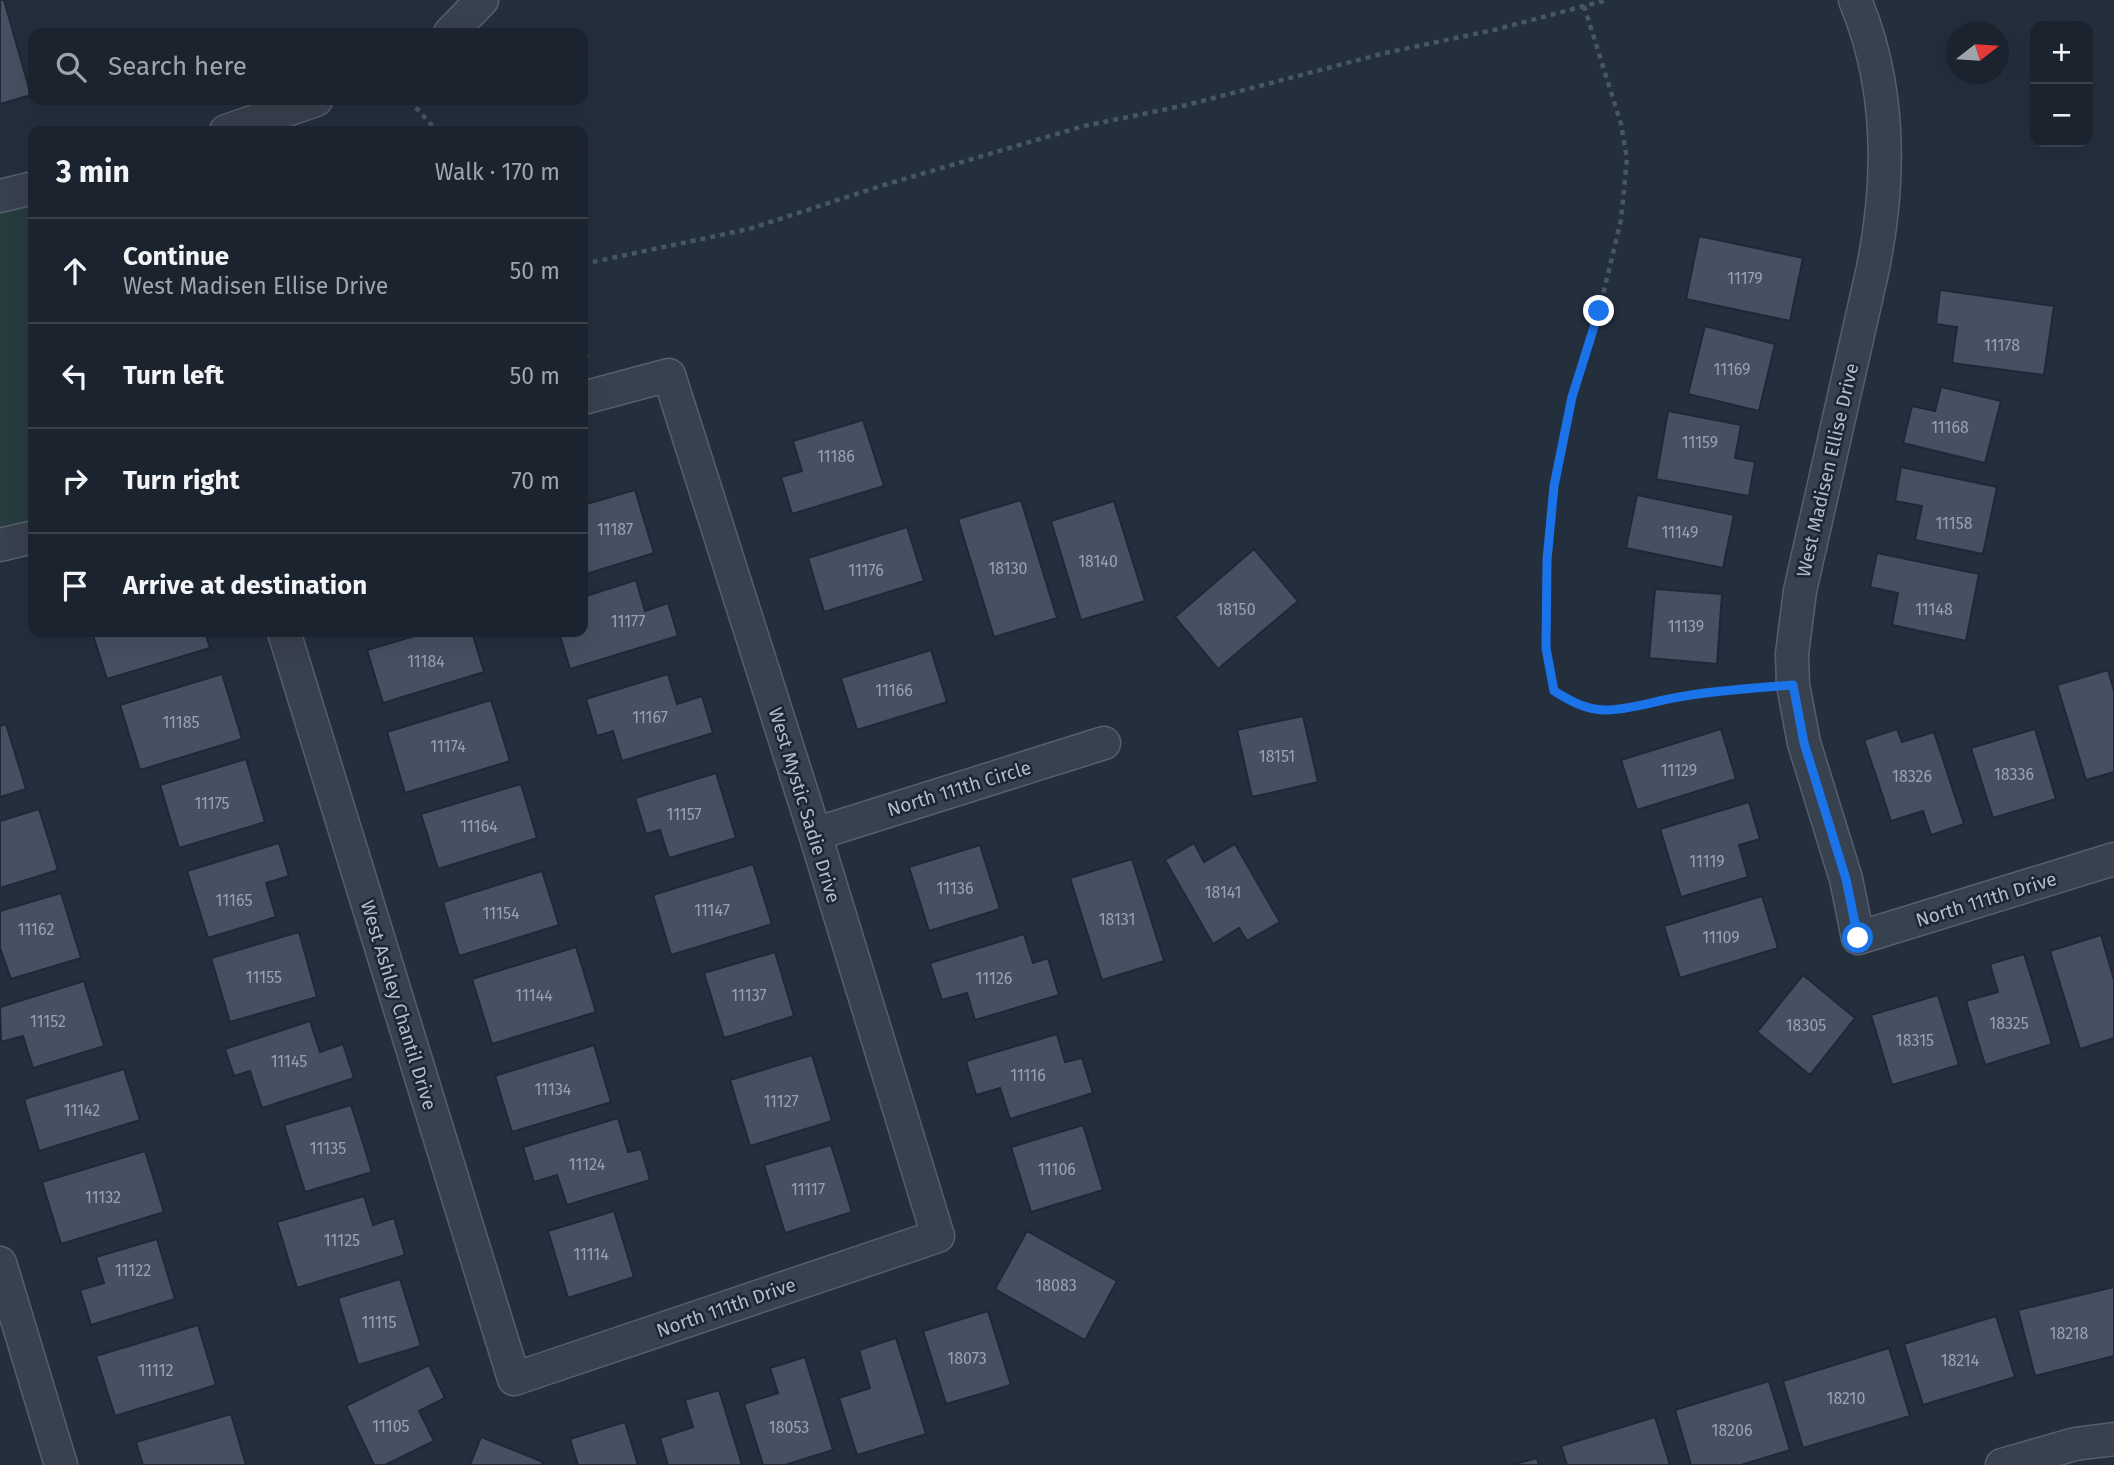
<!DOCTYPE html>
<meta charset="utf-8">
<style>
:root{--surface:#1b232e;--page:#282f3a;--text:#f1f3f6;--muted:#a0a4aa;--line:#39404a}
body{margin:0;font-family:"Fira Sans",sans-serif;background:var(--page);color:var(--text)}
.controls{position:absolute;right:21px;top:21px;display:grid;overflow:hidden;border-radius:14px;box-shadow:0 7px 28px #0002}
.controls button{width:63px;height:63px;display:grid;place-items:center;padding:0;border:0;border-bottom:2px solid var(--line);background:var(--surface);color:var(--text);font:35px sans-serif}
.compass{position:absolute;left:1946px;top:21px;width:63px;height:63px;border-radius:50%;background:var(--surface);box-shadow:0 7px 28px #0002;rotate:73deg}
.stop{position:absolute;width:21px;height:21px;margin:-16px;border:5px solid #1a73e8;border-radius:50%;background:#fff}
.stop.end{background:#1a73e8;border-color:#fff;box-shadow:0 2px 7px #0008}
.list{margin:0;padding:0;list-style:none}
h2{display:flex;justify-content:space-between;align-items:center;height:91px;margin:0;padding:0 28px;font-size:30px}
h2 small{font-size:23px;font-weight:400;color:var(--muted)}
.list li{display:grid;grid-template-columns:46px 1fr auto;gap:21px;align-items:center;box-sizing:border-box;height:105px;padding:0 28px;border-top:2px solid var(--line)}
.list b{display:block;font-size:26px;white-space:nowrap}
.list p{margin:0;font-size:23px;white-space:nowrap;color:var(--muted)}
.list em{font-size:23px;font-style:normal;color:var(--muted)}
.icon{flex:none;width:38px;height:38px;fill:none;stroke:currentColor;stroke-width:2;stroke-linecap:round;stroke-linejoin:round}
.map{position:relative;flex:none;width:2114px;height:1465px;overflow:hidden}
.search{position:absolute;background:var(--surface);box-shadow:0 7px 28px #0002;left:28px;top:28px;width:560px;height:77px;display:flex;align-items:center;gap:18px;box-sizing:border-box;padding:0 24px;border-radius:14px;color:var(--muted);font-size:26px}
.panel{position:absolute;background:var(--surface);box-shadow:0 7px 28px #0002;left:28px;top:126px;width:560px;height:511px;border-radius:14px}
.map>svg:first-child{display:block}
</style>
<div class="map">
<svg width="2114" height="1465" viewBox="0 0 2114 1465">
<rect width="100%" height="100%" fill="#242f3e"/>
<!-- green -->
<path fill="#263c3f" d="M33,188V537L0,545V196Z"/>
<!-- building -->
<path fill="#455162" stroke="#1f2835" stroke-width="2" d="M0,0H4L31,95L0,104Z
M1699,236L1803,258L1790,321L1686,299Z
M1940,290L2054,306L2044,375L1952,363L1957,327L1936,324Z
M1705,326L1775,344L1759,411L1688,394Z
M1941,387L2001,401L1985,463L1903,443L1912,406L1935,411Z
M1668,411L1741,425L1735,458L1755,462L1749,496L1656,479Z
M863,420L884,486L792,514L781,477L802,471L793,441Z
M1901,467L1997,487L1983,554L1915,540L1922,506L1895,501Z
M635,490L654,553L583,575V505Z
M1637,495L1734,515L1723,568L1626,548Z
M1021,500L1057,618L994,637L958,519Z
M1114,501L1145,601L1081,620L1051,521Z
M907,527L924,581L824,612L808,558Z
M1254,549L1298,601L1218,669L1175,617Z
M1877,553L1979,574L1966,641L1892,625L1898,593L1870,587Z
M636,580L645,611L668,603L678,636L570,669L559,632H583V597Z
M1655,589L1722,594L1717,664L1649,658Z
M92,632H205L210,648L107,679Z
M428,632H472L484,672L383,703L367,650Z
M931,650L947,702L857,730L841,678Z
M2108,670L2114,691V772L2086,780L2057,685Z
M222,674L242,739L140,770L120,705Z
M668,674L677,704L702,696L713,733L622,761L613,731L597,736L586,699Z
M491,700L510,761L405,793L387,732Z
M1303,716L1318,782L1252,797L1237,730Z
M6,724L26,789L0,797V726Z
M1721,729L1736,779L1637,810L1621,760Z
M1897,729L1902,742L1934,732L1964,824L1931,835L1923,811L1891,821L1864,740Z
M2035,729L2056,799L1993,818L1971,748Z
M246,759L265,822L179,848L160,785Z
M716,773L736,838L669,858L660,830L646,834L635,798Z
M521,784L537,838L438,869L421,814Z
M1749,802L1760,839L1739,845L1748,877L1681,897L1660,829Z
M39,809L58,870L0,888V821Z
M279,843L289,876L266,883L276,917L208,938L187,871Z
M1194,843L1204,862L1235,844L1280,922L1247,941L1239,928L1213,944L1165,860Z
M980,845L1000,909L929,931L909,867Z
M1132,859L1164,961L1102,980L1070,878Z
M753,864L772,924L671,955L653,895Z
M542,871L559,925L459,956L443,902Z
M61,893L81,958L11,979L0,948V911Z
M1762,896L1778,948L1680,978L1664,926Z
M299,932L317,997L230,1022L211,958Z
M1024,934L1033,963L1048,958L1059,995L975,1020L967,993L942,1000L930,963Z
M2101,935L2114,980V1038L2080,1049L2050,951Z
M576,947L596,1012L492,1044L472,979Z
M775,952L794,1016L724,1038L704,973Z
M2024,954L2052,1044L1985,1065L1966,1001L1998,992L1990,964Z
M1803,975L1855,1018L1810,1075L1757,1032Z
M84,981L104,1046L33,1068L23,1036L1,1042L0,1007Z
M1938,995L1959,1065L1892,1085L1871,1015Z
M310,1021L320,1052L343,1044L354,1078L262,1108L250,1071L234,1076L225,1049Z
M1057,1034L1065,1062L1082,1058L1093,1093L1010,1119L1000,1088L976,1095L966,1061Z
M594,1045L611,1102L512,1132L495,1076Z
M812,1055L832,1121L750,1146L730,1080Z
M124,1069L140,1120L39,1151L24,1099Z
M351,1105L372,1172L305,1192L284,1125Z
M618,1118L628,1152L641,1149L650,1180L567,1205L557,1175L534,1182L523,1147Z
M1083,1125L1103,1190L1031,1212L1011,1147Z
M831,1145L852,1212L785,1233L764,1165Z
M145,1151L164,1212L61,1244L42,1182Z
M364,1196L373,1225L394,1218L405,1255L297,1288L277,1222Z
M614,1211L634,1277L568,1298L548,1231Z
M1027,1231L1117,1281L1085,1340L995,1289Z
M157,1239L175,1299L91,1325L80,1290L104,1283L96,1257Z
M400,1279L421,1346L358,1365L338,1298Z
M2114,1287V1356L2035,1376L2018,1310Z
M988,1311L1011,1385L946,1404L923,1331Z
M1996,1316L2015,1377L1923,1405L1904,1344Z
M198,1325L216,1385L115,1416L96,1356Z
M896,1338L926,1434L857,1455L839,1398L870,1388L859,1350Z
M1889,1348L1910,1416L1803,1448L1783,1381Z
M805,1357L833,1450L785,1465H763L744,1404L778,1393L770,1368Z
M429,1365L445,1398L419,1411L434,1441L385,1465H374L346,1406Z
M1769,1381L1790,1450L1741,1465H1691L1675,1410Z
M719,1390L742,1465H668L660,1438L693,1427L685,1400Z
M231,1414L246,1465H143L136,1442Z
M1655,1417L1670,1465H1567L1561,1446Z
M625,1422L638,1465H578L570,1439Z
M481,1437L543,1462L541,1465H470Z
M1537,1458L1539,1465H1512Z"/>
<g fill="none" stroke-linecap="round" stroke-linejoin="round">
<defs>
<path id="minor" d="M1855,0C1891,86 1891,178 1873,268L1800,591L1792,654L1793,685L1804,743L1846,879L1858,938L2114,859
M450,33L482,0
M226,131L316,100
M0,196L33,188
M0,545L33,537
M284,632L514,1379L938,1236L815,834L669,375L583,398
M815,834L1104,743
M0,1263L61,1465
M2002,1465L2075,1444L2114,1439"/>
</defs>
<!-- minor casing -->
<use href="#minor" stroke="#565f6c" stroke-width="35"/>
<!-- path -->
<path stroke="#44595c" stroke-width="4.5" stroke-dasharray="5 5" stroke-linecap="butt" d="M1584,6L1621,124L1627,159L1621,220L1599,311L1572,397L1554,486L1547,560L1546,648L1554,691C1561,695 1569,702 1577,705C1610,717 1646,703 1679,697C1706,692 1733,690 1760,688
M409,100L437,131
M583,264L749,229L884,185L1084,126L1187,105L1385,53L1494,30L1607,0
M583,343L588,362"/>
<!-- minor -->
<use href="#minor" stroke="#38414e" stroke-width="32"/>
</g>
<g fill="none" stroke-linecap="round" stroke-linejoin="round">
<!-- route -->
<path stroke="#1a73e8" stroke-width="9" d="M1599,311L1572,397L1554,486L1547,560L1546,648L1554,691C1569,700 1585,710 1604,710C1630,710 1654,701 1679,697C1716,690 1755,688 1793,685L1804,743L1846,879L1858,938"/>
</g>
<g text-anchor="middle" stroke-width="5" stroke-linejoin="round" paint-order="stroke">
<!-- number labels -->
<g font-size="16" fill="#98a1af">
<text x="1745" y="284">11179</text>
<text x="2002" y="351">11178</text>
<text x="1732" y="375">11169</text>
<text x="1950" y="433">11168</text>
<text x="1700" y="448">11159</text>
<text x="836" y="462">11186</text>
<text x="1954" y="529">11158</text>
<text x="615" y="535">11187</text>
<text x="1680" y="538">11149</text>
<text x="1098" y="567">18140</text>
<text x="1008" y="574">18130</text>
<text x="866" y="576">11176</text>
<text x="1236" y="615">18150</text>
<text x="1934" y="615">11148</text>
<text x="628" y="627">11177</text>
<text x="1686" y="632">11139</text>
<text x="426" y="667">11184</text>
<text x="894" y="696">11166</text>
<text x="650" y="723">11167</text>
<text x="181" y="728">11185</text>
<text x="448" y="752">11174</text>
<text x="1277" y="762">18151</text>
<text x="1679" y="776">11129</text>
<text x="2014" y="780">18336</text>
<text x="1912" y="782">18326</text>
<text x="212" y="809">11175</text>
<text x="684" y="820">11157</text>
<text x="479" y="832">11164</text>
<text x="1707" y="867">11119</text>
<text x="955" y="894">11136</text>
<text x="1223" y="898">18141</text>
<text x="234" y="906">11165</text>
<text x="712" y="916">11147</text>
<text x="501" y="919">11154</text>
<text x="1117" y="925">18131</text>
<text x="36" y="935">11162</text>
<text x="1721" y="943">11109</text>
<text x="264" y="983">11155</text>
<text x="994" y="984">11126</text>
<text x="534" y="1001">11144</text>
<text x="749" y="1001">11137</text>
<text x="48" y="1027">11152</text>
<text x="2009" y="1029">18325</text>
<text x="1806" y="1031">18305</text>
<text x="1915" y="1046">18315</text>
<text x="289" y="1067">11145</text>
<text x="1028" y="1081">11116</text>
<text x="553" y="1095">11134</text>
<text x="781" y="1107">11127</text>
<text x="82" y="1116">11142</text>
<text x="328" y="1154">11135</text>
<text x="587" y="1170">11124</text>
<text x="1057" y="1175">11106</text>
<text x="808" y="1195">11117</text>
<text x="103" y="1203">11132</text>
<text x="342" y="1246">11125</text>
<text x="591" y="1260">11114</text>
<text x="133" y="1276">11122</text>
<text x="1056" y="1291">18083</text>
<text x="379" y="1328">11115</text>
<text x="2069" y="1339">18218</text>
<text x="967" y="1364">18073</text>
<text x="1960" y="1366">18214</text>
<text x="156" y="1376">11112</text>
<text x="1846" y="1404">18210</text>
<text x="391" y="1432">11105</text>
<text x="789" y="1433">18053</text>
<text x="1732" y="1436">18206</text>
</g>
<!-- street labels -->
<g font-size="19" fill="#b4bcc9" stroke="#1d2633">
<text transform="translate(1827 470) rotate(-77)" y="7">West Madisen Ellise Drive</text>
<text transform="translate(959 788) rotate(-17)" y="7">North 111th Circle</text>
<text transform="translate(805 805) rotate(73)" y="7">West Mystic Sadie Drive</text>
<text transform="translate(1986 899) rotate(-17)" y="7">North 111th Drive</text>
<text transform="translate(399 1005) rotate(73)" y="7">West Ashley Chantil Drive</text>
<text transform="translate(726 1307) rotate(-19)" y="7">North 111th Drive</text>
</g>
</g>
</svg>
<div class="controls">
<button>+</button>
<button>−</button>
</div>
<svg class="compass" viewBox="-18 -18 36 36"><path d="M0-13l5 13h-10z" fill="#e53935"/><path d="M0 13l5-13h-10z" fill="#a0a4aa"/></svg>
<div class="stop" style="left:1858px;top:938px"></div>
<div class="stop end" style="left:1599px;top:311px"></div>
<div class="search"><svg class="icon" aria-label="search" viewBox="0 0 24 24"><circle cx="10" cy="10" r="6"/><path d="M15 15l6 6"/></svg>Search here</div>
<section class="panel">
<h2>3 min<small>Walk · 170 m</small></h2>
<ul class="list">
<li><svg class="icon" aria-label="ahead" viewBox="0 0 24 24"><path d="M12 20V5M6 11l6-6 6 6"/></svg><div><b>Continue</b><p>West Madisen Ellise Drive</p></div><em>50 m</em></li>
<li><svg class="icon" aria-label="left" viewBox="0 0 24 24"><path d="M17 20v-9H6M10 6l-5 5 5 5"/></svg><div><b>Turn left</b></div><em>50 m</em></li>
<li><svg class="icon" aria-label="right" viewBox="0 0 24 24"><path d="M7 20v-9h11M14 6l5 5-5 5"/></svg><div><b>Turn right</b></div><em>70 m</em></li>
<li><svg class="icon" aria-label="arrive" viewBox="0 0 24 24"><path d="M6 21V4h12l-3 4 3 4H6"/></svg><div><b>Arrive at destination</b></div></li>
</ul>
</section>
</div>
